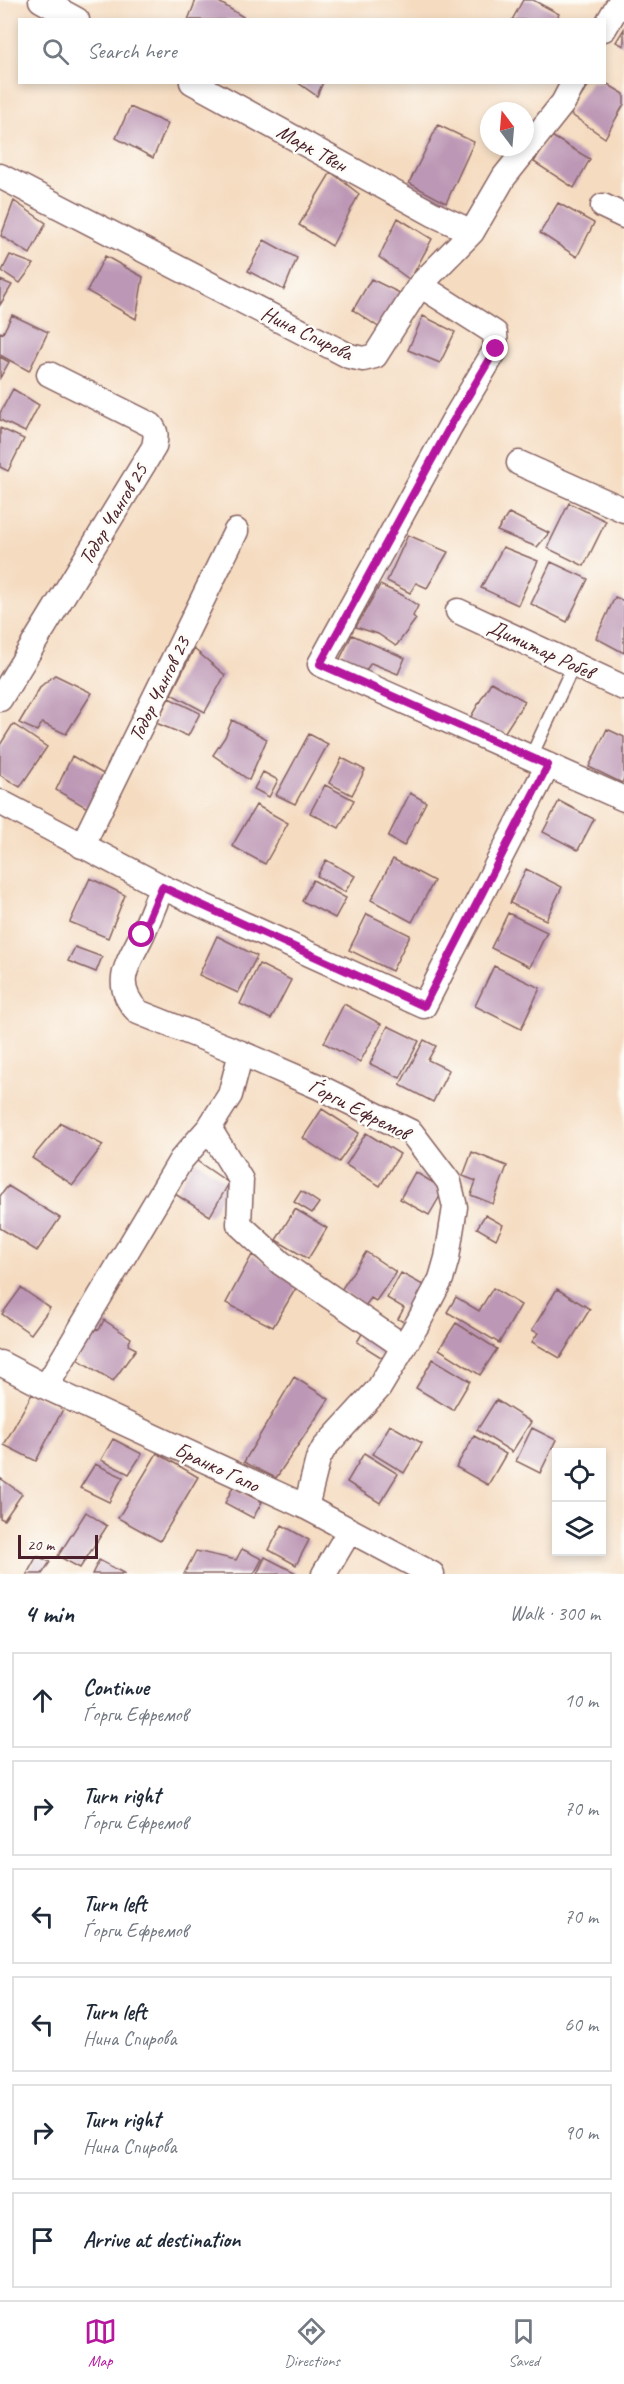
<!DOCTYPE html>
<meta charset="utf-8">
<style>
:root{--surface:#fff;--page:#f2f2f3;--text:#1f2937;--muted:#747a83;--line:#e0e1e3;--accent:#b5179e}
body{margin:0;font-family:Caveat,sans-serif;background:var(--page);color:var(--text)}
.controls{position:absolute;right:18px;bottom:18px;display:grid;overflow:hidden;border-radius:0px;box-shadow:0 3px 9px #0003}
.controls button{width:54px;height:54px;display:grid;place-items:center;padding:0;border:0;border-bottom:2px solid var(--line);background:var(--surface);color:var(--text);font:30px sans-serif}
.compass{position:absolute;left:480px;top:102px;width:54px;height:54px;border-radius:50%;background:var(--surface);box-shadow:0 3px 9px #0003;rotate:344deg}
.scale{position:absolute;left:18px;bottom:15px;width:80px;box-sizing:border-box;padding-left:6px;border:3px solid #4a1f2b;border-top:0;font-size:16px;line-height:21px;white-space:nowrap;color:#4a1f2b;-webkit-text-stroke:4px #fdfcf7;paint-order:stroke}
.stop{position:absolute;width:18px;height:18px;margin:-14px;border:4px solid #b5179e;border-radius:50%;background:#fff}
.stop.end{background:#b5179e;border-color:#fff;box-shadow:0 2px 6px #0008}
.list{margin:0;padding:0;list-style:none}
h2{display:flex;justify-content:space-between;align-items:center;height:78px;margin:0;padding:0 24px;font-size:26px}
h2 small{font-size:20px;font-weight:400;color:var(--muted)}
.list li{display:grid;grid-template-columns:39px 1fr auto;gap:18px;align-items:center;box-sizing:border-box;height:96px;margin:0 12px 12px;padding:0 12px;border:2px solid var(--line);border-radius:0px}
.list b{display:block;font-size:22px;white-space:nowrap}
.list p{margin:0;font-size:20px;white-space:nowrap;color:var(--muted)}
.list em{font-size:20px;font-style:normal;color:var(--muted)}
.icon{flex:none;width:33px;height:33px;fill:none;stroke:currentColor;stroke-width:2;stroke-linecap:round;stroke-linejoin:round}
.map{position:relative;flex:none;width:624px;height:1574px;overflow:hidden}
.search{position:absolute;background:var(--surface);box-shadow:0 3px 9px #0003;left:18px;right:18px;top:18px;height:66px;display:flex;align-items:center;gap:15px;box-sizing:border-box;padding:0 21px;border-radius:0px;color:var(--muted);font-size:22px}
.sheet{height:726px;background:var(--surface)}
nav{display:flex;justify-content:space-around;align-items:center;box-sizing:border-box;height:84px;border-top:2px solid var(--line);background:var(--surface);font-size:16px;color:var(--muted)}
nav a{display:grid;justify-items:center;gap:3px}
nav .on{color:var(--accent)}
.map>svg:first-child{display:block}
</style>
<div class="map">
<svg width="624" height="1574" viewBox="0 0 624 1574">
<rect width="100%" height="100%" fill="#fdfcf7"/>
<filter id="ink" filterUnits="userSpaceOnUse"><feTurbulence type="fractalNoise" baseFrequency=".0167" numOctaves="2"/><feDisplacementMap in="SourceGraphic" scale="12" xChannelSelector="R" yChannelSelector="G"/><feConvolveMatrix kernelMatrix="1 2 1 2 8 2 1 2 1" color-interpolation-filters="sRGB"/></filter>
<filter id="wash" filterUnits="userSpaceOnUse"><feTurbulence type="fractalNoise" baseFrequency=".008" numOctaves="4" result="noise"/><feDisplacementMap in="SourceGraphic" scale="24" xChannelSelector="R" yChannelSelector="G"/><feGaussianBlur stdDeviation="1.35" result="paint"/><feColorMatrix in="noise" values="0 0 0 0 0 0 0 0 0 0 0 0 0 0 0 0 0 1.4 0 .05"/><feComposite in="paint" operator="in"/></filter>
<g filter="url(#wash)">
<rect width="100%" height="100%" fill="#f5dcc1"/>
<g id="blocks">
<!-- building -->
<path fill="#bd98b6" d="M196,0H216L248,20H188Z
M523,0H533L559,14L556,20H512Z
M624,29V46L616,42Z
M297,82H323L317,96Z
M591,82H604L624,94V104L605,138L569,113Z
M130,107L168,124L153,158L116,138Z
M438,125L474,142L446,203L409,183Z
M550,135L590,159L574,188L534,162Z
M331,172L359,194L332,246L299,225Z
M14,201L46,223L30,254L1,236Z
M558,203L594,223L577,257L540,233Z
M398,218L432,239L410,280L379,257Z
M264,240L297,258L284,290L248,271Z
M10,255L34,264L20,283L2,271Z
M105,256L143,277L136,319L87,291Z
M371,279L402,294L383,330L353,310Z
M0,280L12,285L0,305Z
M12,315L48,332L29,371L0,355V332L3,333Z
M423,316L455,332L440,363L408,350Z
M0,357L9,362L0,378Z
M13,389L39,405L25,432L0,420V413Z
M0,428L24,439L8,471L0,467Z
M569,503L606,521L584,566L547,548Z
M509,513L549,533L537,547L497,531Z
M408,535L448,552L427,588L416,583L410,593L387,581Z
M503,547L538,561L518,605L481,588Z
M551,562L588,579L567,622L531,604Z
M380,585L402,595L418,606L413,616L416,619L396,646L378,634L356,627Z
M615,597L624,601V653L596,638Z
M352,635L405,658L398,674L371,663L362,676L338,663Z
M194,649L225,675L205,712L171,694Z
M55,675L92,693L66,734L42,723L37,731L19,723L41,686Z
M491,682L525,701L501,738L469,720Z
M169,698L200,713L188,736L156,723Z
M232,720L267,739L249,780L213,755L225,737Z
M13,724L47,747L20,787L0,775V745Z
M607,729L624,737V778L622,783L589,767Z
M309,734L328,744L295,804L276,795Z
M72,756L107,776L91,810L56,790Z
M342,758L365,770L352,795L329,783Z
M263,772L278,780L269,797L254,789Z
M325,785L354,800L339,828L310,813Z
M410,793L426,802L404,846L388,837Z
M559,801L594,819L578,850L543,832Z
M256,805L288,823L265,864L232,846Z
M393,859L434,881L412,922L371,900Z
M326,860L355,876L345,892L317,876Z
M526,869L562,887L546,920L510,903Z
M90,878L125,895L108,938L70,922Z
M313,880L346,898L335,918L302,901Z
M508,913L547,932L530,967L491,948Z
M367,914L410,935L392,971L349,950Z
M217,936L257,956L238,993L199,975Z
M75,947L102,957L96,972L68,961Z
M259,964L291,980L271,1019L240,1004Z
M494,966L540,988L521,1029L475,1006Z
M344,1004L381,1024L360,1062L324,1043Z
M388,1026L419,1041L400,1078L370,1064Z
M424,1040L436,1046L428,1060L449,1070L433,1102L400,1085Z
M322,1109L359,1133L339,1162L303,1138Z
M61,1123L103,1145L73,1185L32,1158Z
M366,1133L400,1154L380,1186L346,1165Z
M472,1152L507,1166L493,1204L471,1195L476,1181L463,1176Z
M194,1159L229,1183L210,1216L175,1194Z
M415,1172L444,1189L429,1215L400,1199Z
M8,1186L60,1218L37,1251L0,1228V1196Z
M301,1191L319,1203L312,1213L294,1202Z
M295,1209L327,1228L308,1259L276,1240Z
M485,1215L503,1225L496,1239L477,1228Z
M366,1252L396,1272L376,1301L371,1298L365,1306L341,1290Z
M252,1255L299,1283L273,1327L226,1303Z
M401,1273L432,1290L411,1326L398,1319L404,1308L387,1298Z
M21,1288L50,1308L31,1334L2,1314Z
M493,1288L521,1305L499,1343L447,1312L456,1297L479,1311Z
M557,1289L590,1309L560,1358L532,1342L538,1333L532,1330Z
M104,1320L131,1338L128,1345L136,1349L113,1381L77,1359L95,1329L99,1330Z
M456,1323L497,1349L480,1375L439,1349Z
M366,1327L394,1345L384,1359L357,1342Z
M433,1359L470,1381L453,1410L416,1388Z
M294,1377L329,1399L276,1478L244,1462Z
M32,1394L63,1409L36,1461L4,1445Z
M496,1400L531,1422L512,1452L477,1430Z
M390,1425L422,1443L404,1473L373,1454Z
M532,1428L556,1440L540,1473L516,1461Z
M474,1436L506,1454L488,1485L456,1467Z
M113,1439L142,1454L129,1474L101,1460Z
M157,1453L198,1477L160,1541L118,1518Z
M364,1453L398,1474L380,1503L347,1482Z
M95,1464L123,1477L109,1502L80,1488Z
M0,1478L22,1494L4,1520L0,1518Z
M233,1487L262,1502L253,1518L225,1503Z
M86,1512L107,1526L80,1568L58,1556Z
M282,1525L309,1540L296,1565L269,1550Z
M242,1549L262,1559L254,1574H184L196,1551L236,1560Z
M37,1556L50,1562L42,1574H27Z
M265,1557L298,1574H257Z
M99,1560L125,1574H92Z"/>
</g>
</g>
<g filter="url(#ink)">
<use href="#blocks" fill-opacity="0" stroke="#866160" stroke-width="1.5"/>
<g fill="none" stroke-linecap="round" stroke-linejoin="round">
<defs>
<path id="lane" d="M530,759L574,664"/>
<path id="street" d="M41,0L77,20
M604,29L621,0
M192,82L433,214L472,232L504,177L563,103L574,82
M0,176L349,356L363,359L375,356L420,285L472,232
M603,206L624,216
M420,285L495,333L496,349L452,423L320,664L624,799
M519,463L624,510
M458,611L624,688
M0,699L154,447C156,437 157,432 151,425L49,374
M0,802L162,887L424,1006L548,765
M82,846L236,531
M162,887C155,903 149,920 142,935C128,964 111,984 138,1012L241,1053L319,1087L411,1132L449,1182L455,1207L447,1258L441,1279L418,1323L379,1388L324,1448L318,1459L306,1507
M209,1128L241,1180L239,1224L281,1263L404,1347
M0,1363L46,1387L306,1507L432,1574
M46,1387L181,1160L209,1128L230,1095L241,1053
M324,1574L350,1530"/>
</defs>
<!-- lane casing -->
<use href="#lane" stroke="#866160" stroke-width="15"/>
<!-- street casing -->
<use href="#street" stroke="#866160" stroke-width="27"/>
<!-- lane -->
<use href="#lane" stroke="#fff" stroke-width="12"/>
<!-- street -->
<use href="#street" stroke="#fff" stroke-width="24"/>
</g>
</g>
<g fill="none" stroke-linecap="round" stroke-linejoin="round" filter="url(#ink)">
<!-- route -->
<path stroke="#b5179e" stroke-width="8" d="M142,935L162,887L424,1006L548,765L320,664L452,423L496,349"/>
</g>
<g text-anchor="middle" stroke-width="5" stroke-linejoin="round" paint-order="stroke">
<!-- street labels -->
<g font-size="21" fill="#4a1f2b" stroke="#fdfcf7">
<text transform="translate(312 148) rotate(29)" y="7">Марк Твен</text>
<text transform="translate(307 333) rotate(26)" y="7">Нина Спирова</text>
<text transform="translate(113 514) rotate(-59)" y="7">Тодор Чангов 25</text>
<text transform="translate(541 649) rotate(25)" y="7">Димитар Робев</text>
<text transform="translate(159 689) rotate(-64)" y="7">Тодор Чангов 23</text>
<text transform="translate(359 1109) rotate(27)" y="7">Ѓорги Ефремов</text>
<text transform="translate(217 1467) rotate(25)" y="7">Бранко Гапо</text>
</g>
</g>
</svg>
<div class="controls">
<button><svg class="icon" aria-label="locate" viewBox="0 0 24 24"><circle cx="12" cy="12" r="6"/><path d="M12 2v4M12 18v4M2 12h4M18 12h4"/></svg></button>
<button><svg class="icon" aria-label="layers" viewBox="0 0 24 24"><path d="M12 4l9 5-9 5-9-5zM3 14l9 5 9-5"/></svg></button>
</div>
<svg class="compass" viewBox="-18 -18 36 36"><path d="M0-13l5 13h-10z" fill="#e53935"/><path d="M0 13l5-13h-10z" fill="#747a83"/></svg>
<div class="scale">20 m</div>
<div class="stop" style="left:142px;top:935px"></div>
<div class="stop end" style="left:496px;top:349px"></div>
<div class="search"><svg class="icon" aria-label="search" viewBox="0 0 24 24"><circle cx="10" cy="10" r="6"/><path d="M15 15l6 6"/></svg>Search here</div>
</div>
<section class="sheet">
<h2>4 min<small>Walk · 300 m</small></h2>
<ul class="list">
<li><svg class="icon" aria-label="ahead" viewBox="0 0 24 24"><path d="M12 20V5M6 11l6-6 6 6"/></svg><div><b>Continue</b><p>Ѓорги Ефремов</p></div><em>10 m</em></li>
<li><svg class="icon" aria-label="right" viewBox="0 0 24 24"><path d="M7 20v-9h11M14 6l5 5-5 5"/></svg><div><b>Turn right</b><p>Ѓорги Ефремов</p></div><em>70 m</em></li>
<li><svg class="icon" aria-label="left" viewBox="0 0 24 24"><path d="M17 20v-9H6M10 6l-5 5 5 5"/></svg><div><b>Turn left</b><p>Ѓорги Ефремов</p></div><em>70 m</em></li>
<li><svg class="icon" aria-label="left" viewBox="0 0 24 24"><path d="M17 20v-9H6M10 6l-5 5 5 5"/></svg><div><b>Turn left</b><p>Нина Спирова</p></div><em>60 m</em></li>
<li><svg class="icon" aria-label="right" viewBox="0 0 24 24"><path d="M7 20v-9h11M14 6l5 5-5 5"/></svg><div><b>Turn right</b><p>Нина Спирова</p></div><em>90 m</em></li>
<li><svg class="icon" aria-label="arrive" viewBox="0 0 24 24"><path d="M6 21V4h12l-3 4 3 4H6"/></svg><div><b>Arrive at destination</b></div></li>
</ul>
</section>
<nav>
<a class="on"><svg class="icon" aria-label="map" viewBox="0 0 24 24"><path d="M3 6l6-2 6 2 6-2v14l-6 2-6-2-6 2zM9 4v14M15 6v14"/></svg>Map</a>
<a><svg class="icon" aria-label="directions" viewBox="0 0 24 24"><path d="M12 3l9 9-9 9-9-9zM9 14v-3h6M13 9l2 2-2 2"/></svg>Directions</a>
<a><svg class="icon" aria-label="saved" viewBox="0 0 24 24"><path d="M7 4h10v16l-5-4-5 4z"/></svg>Saved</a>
</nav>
